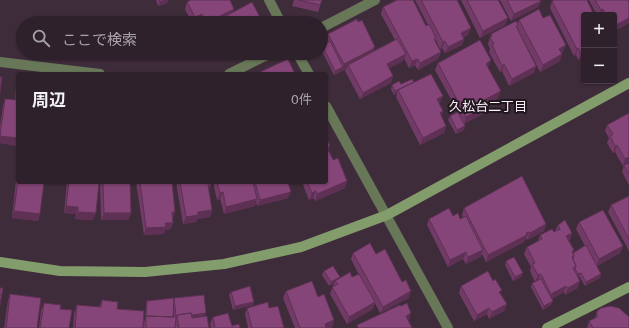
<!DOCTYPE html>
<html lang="ja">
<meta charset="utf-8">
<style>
:root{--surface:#2f212c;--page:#372934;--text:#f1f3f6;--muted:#a7a3a9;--line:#4a3e48}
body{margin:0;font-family:"DejaVu Sans","Noto Sans JP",sans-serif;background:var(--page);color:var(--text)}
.controls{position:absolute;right:12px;top:12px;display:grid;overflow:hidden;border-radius:4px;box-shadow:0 1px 3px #0004}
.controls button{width:36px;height:36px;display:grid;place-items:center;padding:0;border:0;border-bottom:1px solid var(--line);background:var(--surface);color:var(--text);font:20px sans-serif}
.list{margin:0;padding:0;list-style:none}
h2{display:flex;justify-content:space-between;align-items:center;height:52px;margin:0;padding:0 16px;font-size:17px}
h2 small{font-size:13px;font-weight:400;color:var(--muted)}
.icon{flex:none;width:22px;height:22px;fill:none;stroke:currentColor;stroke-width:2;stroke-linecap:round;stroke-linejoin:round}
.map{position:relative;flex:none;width:629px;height:328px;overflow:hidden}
.search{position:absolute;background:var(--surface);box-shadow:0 1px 3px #0004;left:16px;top:16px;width:312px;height:44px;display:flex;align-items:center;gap:10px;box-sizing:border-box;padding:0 14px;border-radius:22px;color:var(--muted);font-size:15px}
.panel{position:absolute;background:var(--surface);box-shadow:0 1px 3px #0004;left:16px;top:72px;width:312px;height:112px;border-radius:4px}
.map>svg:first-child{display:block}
</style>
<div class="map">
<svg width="629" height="328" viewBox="0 0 629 328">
<rect width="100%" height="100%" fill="#3f2c3a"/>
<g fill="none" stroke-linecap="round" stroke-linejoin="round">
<!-- street -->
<path stroke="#677758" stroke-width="10" d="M269,0L281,23
M321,28L375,0
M297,53L309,74
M0,62L100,74
M229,74L271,53
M326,106L448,328"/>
<!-- secondary -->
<path stroke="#839c6c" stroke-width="10" d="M0,262L60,271L145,272L224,264L301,247L387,215L629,83
M547,328L629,287"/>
</g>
<!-- wall -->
<path fill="#723b67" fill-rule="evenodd" d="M156,0H168L167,3L158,6Z
M294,0H322L318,12L292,6Z
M415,0H457L468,35L464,37V39L462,45L445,53L442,48L440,49L436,40L435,41L441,52L438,59L418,70L415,65L409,68L404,58L403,61L389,68L393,76L391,83L360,99L345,71L346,69L334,75L321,49L322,45L327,43L326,40L328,34L373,51L395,40L381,14L383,7L426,26L428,25Z
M461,0H498L508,18L505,25L480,38Z
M500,0H540L541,1L538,7L511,21Z
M589,0H628L629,2V23L614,31V15H597Z
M552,1L584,15V57L578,60L576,55L574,56L550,8Z
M187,2L234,9L233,12L263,23H201L199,20L194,23H192L185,9Z
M543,18L563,52L561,53L560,61L540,72L517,27L536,66L534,73L509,86L502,71L500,72L489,52L490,49L488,44L491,34L517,24L519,20Z
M438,63L488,67V68L498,98L486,105L484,113L464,124L465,126L464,130L456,134L448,120L450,116L458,112L435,70Z
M18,82V146L0,143V126L3,105L5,99L15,100L16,86Z
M414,82L440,103H439L443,111L441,116L446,126L444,133L420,145L396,97L397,93L394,95L391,89L392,85Z
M629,113V163L623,166L615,152L613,153L607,143L609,138L605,131L607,125Z
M330,146L328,151L333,160L347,181L345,188L315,201L313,198L309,200L302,182H326V148Z
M629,163V185L622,172L624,165Z
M18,175V182L40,214L38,221L12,218L16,180Z
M67,182H99L93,220L75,219L76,214L64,213Z
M100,182H130L131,213L128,220H101Z
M136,182H172L173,219L171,229L165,230L164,234L144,235Z
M176,182H211V185L209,191L212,210L210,217L197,219L196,222L183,224Z
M213,182H288V198L257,206L256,202L255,206L224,214L220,199L217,200Z
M629,196V251L608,212L611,205Z
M464,208L546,224L544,231L527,240L526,238L525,239L524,242L486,262L482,254L480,257L466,264L463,259L448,267L427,225L429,219L453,216L460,219L463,218L462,215Z
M579,222L623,246L620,253L597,266L601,274L600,278L585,286L579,276L578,277V288L565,295L564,292L552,299L551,305L543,310L531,287L532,283L535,282L530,271L531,267L524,254L527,247L538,241L540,235L555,231L558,225L572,233L570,240H569L574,250L573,253L585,246L576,229Z
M353,253L376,254L409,298L380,313L375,303L373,309L347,324L330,294L334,283L329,286L322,275L324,271L340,277L339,278L360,277L351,259Z
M506,261L521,277L513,281L505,265Z
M493,281L507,304L504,311L489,319L487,314L474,321L459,293L461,286Z
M286,291L318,297L334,320L332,327L330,328H295L283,298Z
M231,292L254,302L253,305L233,310L229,295Z
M10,294L37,328H4L8,300Z
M174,298L206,313L204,317L209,328H143L144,323L145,319L146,305L147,301ZM173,308L174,317H173Z
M102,300L117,309L143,328H73L74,314L77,305L99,307Z
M44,303L60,309L69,328H39L41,310Z
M247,308H269L284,328H248L245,314Z
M597,311L629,328H587L589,321L595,318Z
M213,317L232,326L240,328H211L210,324Z"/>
<!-- shaded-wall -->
<path fill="#5d3054" d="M167,0H168L167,3L158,6L160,2Z
M541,1L538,7L511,21L514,14Z
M234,9L232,16L218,23H207Z
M603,9L601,15H599L601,10Z
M202,14L199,20L192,23L195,17Z
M508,18L505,25L480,38L483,31Z
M629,18V23L614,31V26Z
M471,28L468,35L459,40L461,33Z
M464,39L462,45L445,53L448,47Z
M445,41L442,48L440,49L443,42Z
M566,45L563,52L557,56L559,49Z
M375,47L372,54L348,65L346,69L334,75L335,71L343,67L344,64Z
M578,48L576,55L574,56L577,49Z
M584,51V57L578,60L581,53Z
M441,52L438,59L418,70L420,63Z
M406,54L403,61L384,71L387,64Z
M562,54L560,61L540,72L543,65Z
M418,59L415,65L409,68L412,61Z
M491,60L488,67L483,70L486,64Z
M504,64L502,71L500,72L502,66Z
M536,66L534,73L509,86L512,79Z
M393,76L391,83L360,99L363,93Z
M402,88L401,91L398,90L397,93L394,95L395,91Z
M501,91L498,98L481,107L484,100Z
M443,96L440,103L435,106L437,99Z
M487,106L484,113L464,124L466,117Z
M443,111L441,118L440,113Z
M446,126L444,133L420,145L423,138Z
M465,126L464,130L456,134L457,130Z
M0,136L18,138V146L0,143Z
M617,145L615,152L613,153L615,146Z
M330,146L328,153L326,154V148Z
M629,157V163L623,166L625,159Z
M347,181L345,188L315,201L317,194Z
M208,185H211L209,192Z
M316,191L313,198L309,200L312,193Z
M223,192L220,199L217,200L220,193Z
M291,192L288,198L257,206L260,200Z
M257,199L255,206L224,214L226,207Z
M66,206L78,207L76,214L64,213Z
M212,210L210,217L197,219L196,222L183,224L186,217L198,212Z
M14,211L40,214L38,221L12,218Z
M78,212L96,213L93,220L75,219Z
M172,212H175L173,219Z
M104,213H131L128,220H101Z
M165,223H173L171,229L165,230L164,234L144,235L146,228Z
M546,224L544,231L527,240L530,233Z
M529,232L524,242L486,262L488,255Z
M572,233L570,240L564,243L566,236Z
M623,246L620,253L596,266L599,259Z
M483,250L480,257L466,264L468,257Z
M466,252L463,259L448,267L450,260Z
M523,273L521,277L513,281L515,277Z
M581,273L579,276L576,278L578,274Z
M540,274L538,281L535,282L538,275Z
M601,274L600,278L585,286L586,282Z
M340,277L338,281H335L334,283L329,286L331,282Z
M580,281L578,288L565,295L568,288Z
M566,286L564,292L549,300L551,294Z
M411,291L409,298L380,313L383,307Z
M553,301L551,305L543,310L544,306Z
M254,302L253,305L233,310L235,306Z
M375,302L373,309L347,324L349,317Z
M507,304L504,311L489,319L492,312Z
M489,308L487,314L474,321L477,315Z
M206,313L204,317L178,320L177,316Z
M411,313L409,320L403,322L406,316Z
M334,320L332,327L330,328H323L325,324Z"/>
<!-- building -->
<path fill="#854578" stroke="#5d3054" d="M159,0H167L160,2Z
M191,0H230L234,9L206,23L202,14L195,17L187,2Z
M299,0H322L320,5Z
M397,0H413L426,26L429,24L436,38L434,39L441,52L420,63L418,59L412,61L383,7Z
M421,0H457L471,28L461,33L464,39L448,47L445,41L443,42Z
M467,0H498L508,18L483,31Z
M507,0H540L541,1L514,14Z
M555,0H587L594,15H584V51L581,53L578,48L577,49L552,1Z
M595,0H628L629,2V18L614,26V15H606L603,9L601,10Z
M252,2L263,23H213Z
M539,9L543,18L550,15L566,45L559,49L562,54L543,65L519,20Z
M357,19L358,22L362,20L375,47L373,48V49L344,64L328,34Z
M516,21L518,25L516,26L536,66L512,79L504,64L502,66L492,45L494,44L490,37L492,36L491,34Z
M397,39L406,54L387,64L393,76L363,93L348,65Z
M480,40L491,60L486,64L501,91L484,100L487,106L466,117L438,63Z
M330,41L343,67L335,71L322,45Z
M288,59L295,74H261L260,72Z
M431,74L443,96L437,99L443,111L440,113L446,126L423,138L398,90Z
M0,77H2L0,93Z
M412,79L414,82L395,91L392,85L399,81L401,84Z
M18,82V100H16Z
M5,99L18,100V138L0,136Z
M458,112L465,126L457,130L450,116Z
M629,113V157L625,159L617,145L615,146L610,136L613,134L607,125Z
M326,136L330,146L326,148Z
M329,151L333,160L338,158L347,181L317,194L316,191L312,193L307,182H326V152Z
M629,163V174L624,165Z
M522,176L546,224L530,233L529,232L526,233L527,235L488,255L464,208Z
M18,179V182H44L40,214L14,211Z
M69,182H99L96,213L78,212V207L66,206Z
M103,182H130L131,213H104Z
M140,182H172L175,212H172L173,223H165L166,227L146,228Z
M180,182H211V185H208L212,210L198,212V215L186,217Z
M217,182H253L257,199L226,207L223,192L220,193Z
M255,182H288L291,192L260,200Z
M629,196V239L611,205Z
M449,208L453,216L458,213L460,219L466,216L483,250L468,257L466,252L450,260L429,219Z
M603,210L623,246L599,259L579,222Z
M565,220L572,233L566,236L574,250L572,251L574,256L572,257L576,266L573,268L580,281L568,288L566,286L551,294L542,276L540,274L538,275L532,264L535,263L527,247L542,239L540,235L552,229L554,232L560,229L558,225Z
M370,243L376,254L385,249L402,282L406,280L411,291L383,307L353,253Z
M586,245L601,274L586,282L581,273L578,274L575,269L576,266L573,259L574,256L573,253Z
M514,257L523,273L515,277L506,261Z
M333,266L340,277L331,282L324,271Z
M488,271L493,281L495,279L502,290L499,292L507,304L492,312L489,308L477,315L461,286Z
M350,272L352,277L359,274L375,302L349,317L332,287L338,284L335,281Z
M541,279L553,301L544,306L532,283Z
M312,281L318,297L324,294L334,320L325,324L326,328H300L286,291Z
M250,286L254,302L235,306L231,292Z
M0,288H3L0,305Z
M10,294L41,298L37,328H6Z
M204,295L206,313L192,315L191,313L177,315L176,316L174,298Z
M174,298L173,317L146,316L147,301Z
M102,300L118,302L117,309L144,311L143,328H75L77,305L101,307Z
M268,302L269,308L278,306L284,328H252L247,308Z
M44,303L61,305L60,309L72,310L69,328H40Z
M407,303L411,313L406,316L412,328H358L357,325L400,305L401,306Z
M610,306L619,308L629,317V328H593L589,321L597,317V311L601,308Z
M191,313L192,318L207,316L209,328H179L177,315Z
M228,313L232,326L239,324L240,328H215L213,317Z
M146,316L176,317L175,328H146Z"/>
<g text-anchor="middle" stroke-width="4" stroke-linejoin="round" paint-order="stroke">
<!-- neighbourhood labels -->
<g font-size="13" fill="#fceff8" stroke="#20181e">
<text x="488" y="111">久松台二丁目</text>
</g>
</g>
</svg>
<div class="controls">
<button>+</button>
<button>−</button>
</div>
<div class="search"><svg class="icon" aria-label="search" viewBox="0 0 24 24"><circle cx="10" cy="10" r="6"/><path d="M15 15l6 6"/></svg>ここで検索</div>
<section class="panel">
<h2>周辺<small>0件</small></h2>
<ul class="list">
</ul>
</section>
</div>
